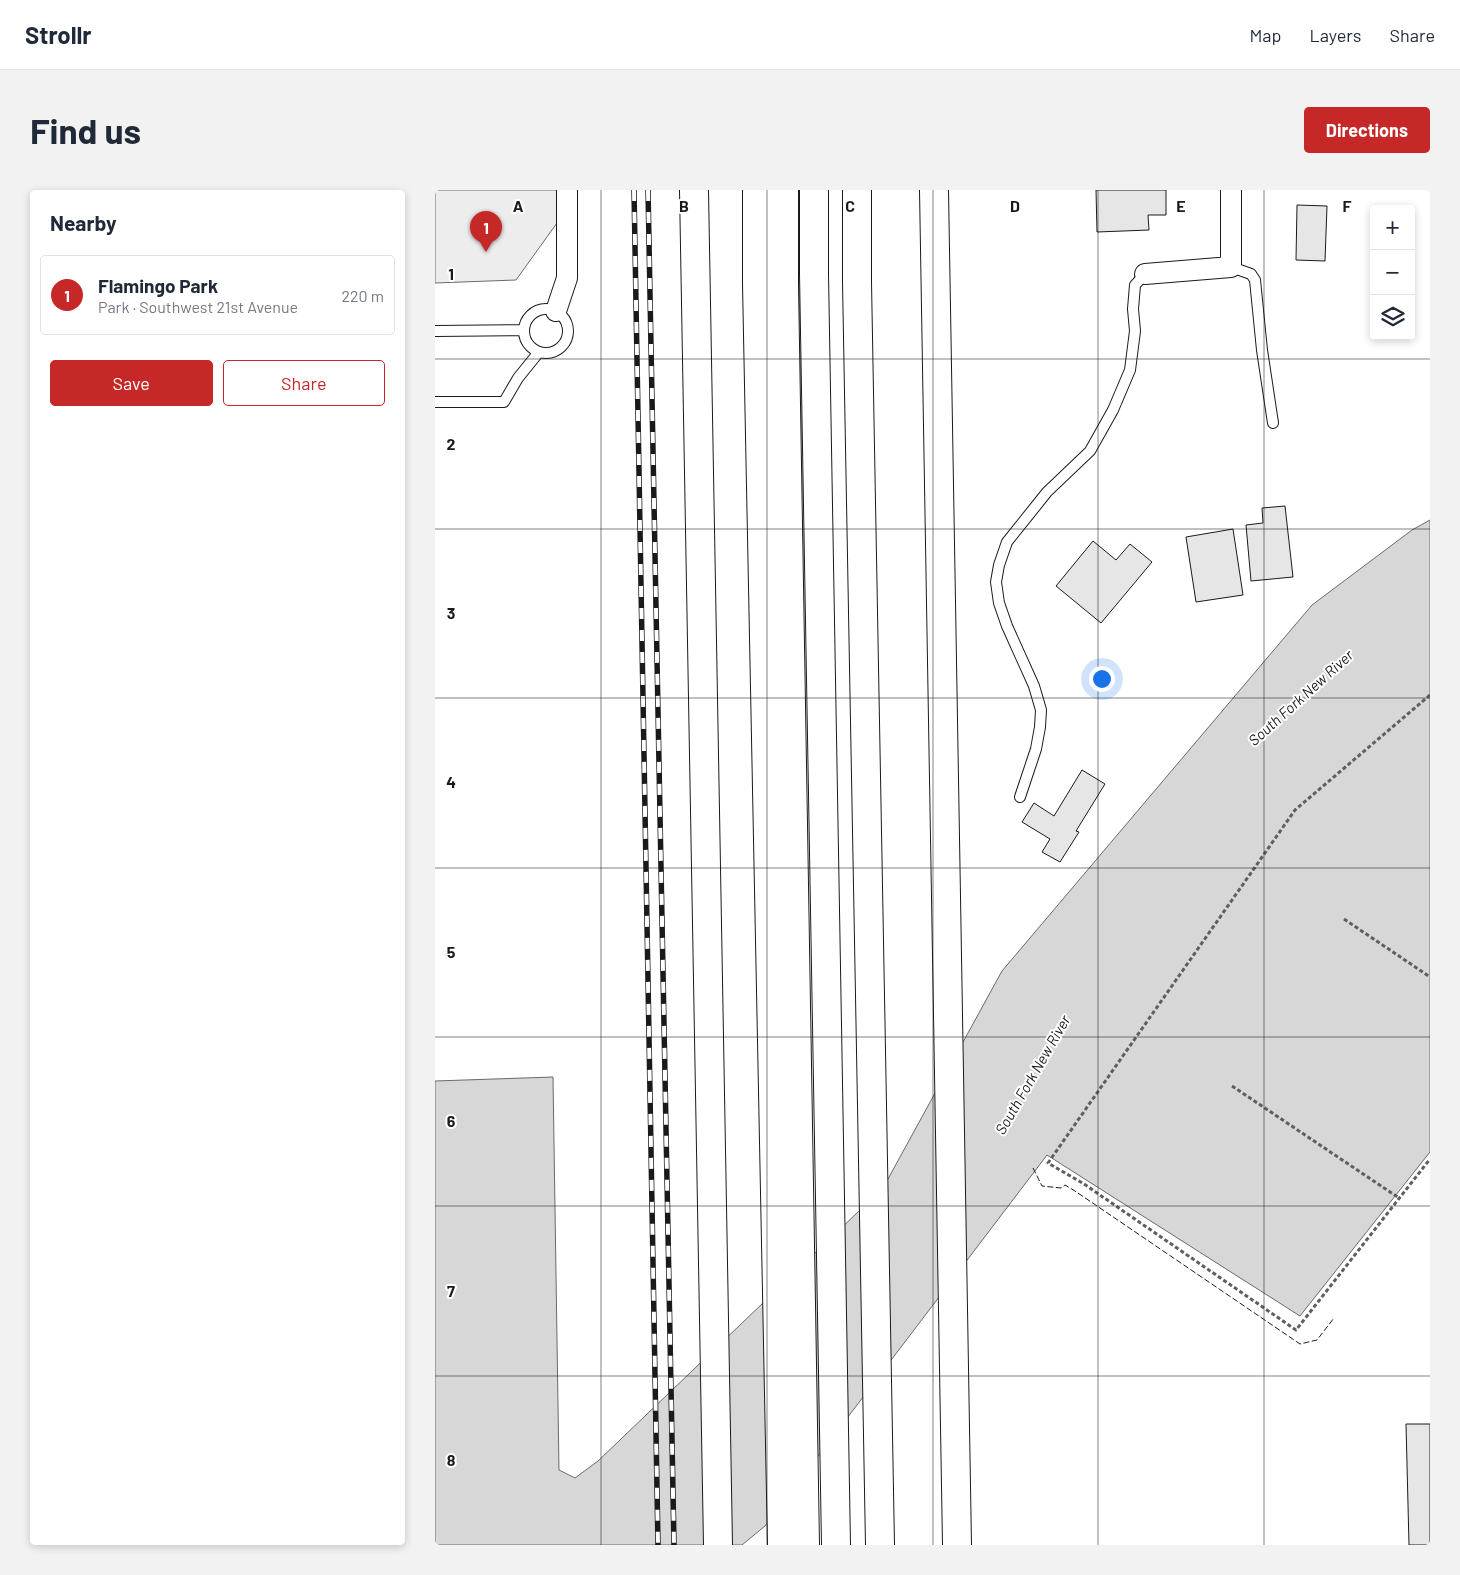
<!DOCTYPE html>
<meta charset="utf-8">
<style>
:root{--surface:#fff;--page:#f2f2f3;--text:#1f2937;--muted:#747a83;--line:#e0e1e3;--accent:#c62828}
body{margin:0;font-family:Barlow,sans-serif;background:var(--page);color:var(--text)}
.controls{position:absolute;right:15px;top:15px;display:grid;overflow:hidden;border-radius:5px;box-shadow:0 2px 8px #0003}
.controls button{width:45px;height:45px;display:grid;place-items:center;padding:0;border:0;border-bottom:1px solid var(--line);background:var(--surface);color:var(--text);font:25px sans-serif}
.you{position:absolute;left:666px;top:488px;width:18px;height:18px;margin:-12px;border:4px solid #fff;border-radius:50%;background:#1a73e8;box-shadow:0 0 0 8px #1a73e833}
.badge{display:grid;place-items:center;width:32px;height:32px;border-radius:50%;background:var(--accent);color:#fff;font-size:16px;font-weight:700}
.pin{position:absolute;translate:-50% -41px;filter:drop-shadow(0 1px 2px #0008)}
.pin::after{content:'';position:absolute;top:26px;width:18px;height:15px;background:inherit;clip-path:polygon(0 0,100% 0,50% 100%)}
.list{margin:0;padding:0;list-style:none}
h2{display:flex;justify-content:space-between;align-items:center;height:65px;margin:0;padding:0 20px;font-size:21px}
h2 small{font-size:16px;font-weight:400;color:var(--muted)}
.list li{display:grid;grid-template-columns:32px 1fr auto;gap:15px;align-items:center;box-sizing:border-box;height:80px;margin:0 10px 10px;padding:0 10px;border:1px solid var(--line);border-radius:5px}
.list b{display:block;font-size:19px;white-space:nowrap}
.list p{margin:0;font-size:16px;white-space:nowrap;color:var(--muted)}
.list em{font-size:16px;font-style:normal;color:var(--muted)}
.actions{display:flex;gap:10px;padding:15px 20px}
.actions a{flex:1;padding:11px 0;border:1px solid var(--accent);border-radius:5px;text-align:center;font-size:18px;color:var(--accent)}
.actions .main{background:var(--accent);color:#fff}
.icon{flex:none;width:28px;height:28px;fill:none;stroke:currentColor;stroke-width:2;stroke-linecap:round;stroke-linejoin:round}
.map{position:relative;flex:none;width:995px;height:1355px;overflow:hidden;border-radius:5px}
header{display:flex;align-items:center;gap:30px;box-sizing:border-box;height:70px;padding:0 25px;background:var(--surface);border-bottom:1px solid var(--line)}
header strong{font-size:24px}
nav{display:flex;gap:28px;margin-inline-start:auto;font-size:18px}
.intro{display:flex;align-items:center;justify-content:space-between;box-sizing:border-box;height:120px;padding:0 30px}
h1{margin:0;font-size:35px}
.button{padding:12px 22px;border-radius:5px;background:var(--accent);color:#fff;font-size:18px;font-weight:700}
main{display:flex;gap:30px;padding:0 30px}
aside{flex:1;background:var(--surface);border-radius:5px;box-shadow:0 2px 8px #0003}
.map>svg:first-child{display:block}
</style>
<header>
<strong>Strollr</strong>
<nav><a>Map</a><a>Layers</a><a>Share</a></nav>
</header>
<div class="intro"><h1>Find us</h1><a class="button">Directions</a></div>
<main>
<aside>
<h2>Nearby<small></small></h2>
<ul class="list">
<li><span class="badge">1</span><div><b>Flamingo Park</b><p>Park · Southwest 21st Avenue</p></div><em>220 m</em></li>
</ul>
<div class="actions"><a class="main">Save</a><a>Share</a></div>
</aside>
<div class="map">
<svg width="995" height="1355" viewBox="0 0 995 1355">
<rect width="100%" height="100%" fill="#fff"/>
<!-- built -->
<path fill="#ededed" stroke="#6a6a6a" d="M0,0H122V33L81,90L0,93Z"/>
<!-- water -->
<path fill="#d7d7d7" stroke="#6a6a6a" d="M995,330V962L865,1126L612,965L330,1336L307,1355H0V891L118,887L124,1280L140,1288L163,1271L448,998L567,781L877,415L977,340Z"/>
<!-- building -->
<path fill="#e6e6e6" stroke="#1a1a1a" d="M661,0H731V25H713L714,40L662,42Z
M862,15L892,16L890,71L861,70Z
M850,316L858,387L816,391L811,335L828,333L827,318Z
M798,339L808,405L761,412L751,347Z
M658,351L681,370L695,354L717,372L666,433L621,396Z
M647,580L670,594L641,641L644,642L625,672L607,662L615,649L587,632L599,613L619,626Z
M971,1234H995V1355H974Z"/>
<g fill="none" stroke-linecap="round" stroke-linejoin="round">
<defs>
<path id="lane" d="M796,77L816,84L820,90L827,160L838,233
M89 141a22 22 0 1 1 44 0a22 22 0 1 1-44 0Z
M0,141L89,140
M0,212H69L83,188L104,162
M585,607L601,559L605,537L606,520L599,496L572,436L564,413L561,392L564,375L572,352L612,302L655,261L678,220L695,180L700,141L698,119L700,95L710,84"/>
<path id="street" d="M710,84L796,77V0
M121,121L132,88V0"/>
<path id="highway" d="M259,0L283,1355
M322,0V94L347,1355
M349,0V94L370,1355
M379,0V84L401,1355
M422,0V92L445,1355
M499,0L522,1355"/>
</defs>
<!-- lane casing -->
<use href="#lane" stroke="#1a1a1a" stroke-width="12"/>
<!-- street casing -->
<use href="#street" stroke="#1a1a1a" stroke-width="22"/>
<!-- highway casing -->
<use href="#highway" stroke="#1a1a1a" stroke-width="30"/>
<!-- path -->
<path stroke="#5f5f5f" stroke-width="3" stroke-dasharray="4 2.5" stroke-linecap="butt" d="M995,505L860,620L613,973L649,994L861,1140L995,969
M909,729L995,787
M797,896L964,1008"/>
<!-- lane -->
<use href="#lane" stroke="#fff" stroke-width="10"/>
<!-- street -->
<use href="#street" stroke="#fff" stroke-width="20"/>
<!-- highway -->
<use href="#highway" stroke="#fff" stroke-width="28"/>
<defs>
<path id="rail" d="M199,0L223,1355
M213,0L239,1355"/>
</defs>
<!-- rail casing -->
<use href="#rail" stroke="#1a1a1a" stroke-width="5.5"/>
<!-- rail -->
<use href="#rail" stroke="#fff" stroke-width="4" stroke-dasharray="11" stroke-linecap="butt"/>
<!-- fence -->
<path stroke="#1a1a1a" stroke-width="1" stroke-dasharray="6 2.5" stroke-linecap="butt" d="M598,978L607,996L626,998L630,995L640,1001L865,1154L882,1150L899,1128"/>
</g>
<!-- grid -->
<path fill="none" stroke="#1a1a1a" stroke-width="1" stroke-opacity="0.55" d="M166,0V1355M332,0V1355M498,0V1355M663,0V1355M829,0V1355M0,169H995M0,339H995M0,508H995M0,678H995M0,847H995M0,1016H995M0,1186H995"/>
<g text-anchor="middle" stroke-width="4" stroke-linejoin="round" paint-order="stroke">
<!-- water labels -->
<g font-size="15" font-style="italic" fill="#1a1a1a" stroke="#fff">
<text transform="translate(866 508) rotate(-42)" y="5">South Fork New River</text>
<text transform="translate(598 885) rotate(-60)" y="5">South Fork New River</text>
</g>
</g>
<g font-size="16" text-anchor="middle" font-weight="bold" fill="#1a1a1a" stroke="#fff" stroke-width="4" stroke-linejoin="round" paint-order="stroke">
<text x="83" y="22">A</text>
<text x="249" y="22">B</text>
<text x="415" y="22">C</text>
<text x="580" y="22">D</text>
<text x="746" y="22">E</text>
<text x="912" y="22">F</text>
<text x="16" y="90">1</text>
<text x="16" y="260">2</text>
<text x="16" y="429">3</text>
<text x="16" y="598">4</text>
<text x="16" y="768">5</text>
<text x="16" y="937">6</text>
<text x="16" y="1107">7</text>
<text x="16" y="1276">8</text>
</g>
</svg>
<div class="controls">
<button>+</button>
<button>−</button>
<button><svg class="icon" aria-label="layers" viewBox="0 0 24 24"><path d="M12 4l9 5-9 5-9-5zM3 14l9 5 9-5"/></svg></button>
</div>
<div class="you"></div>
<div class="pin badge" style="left:51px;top:62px">1</div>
</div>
</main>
